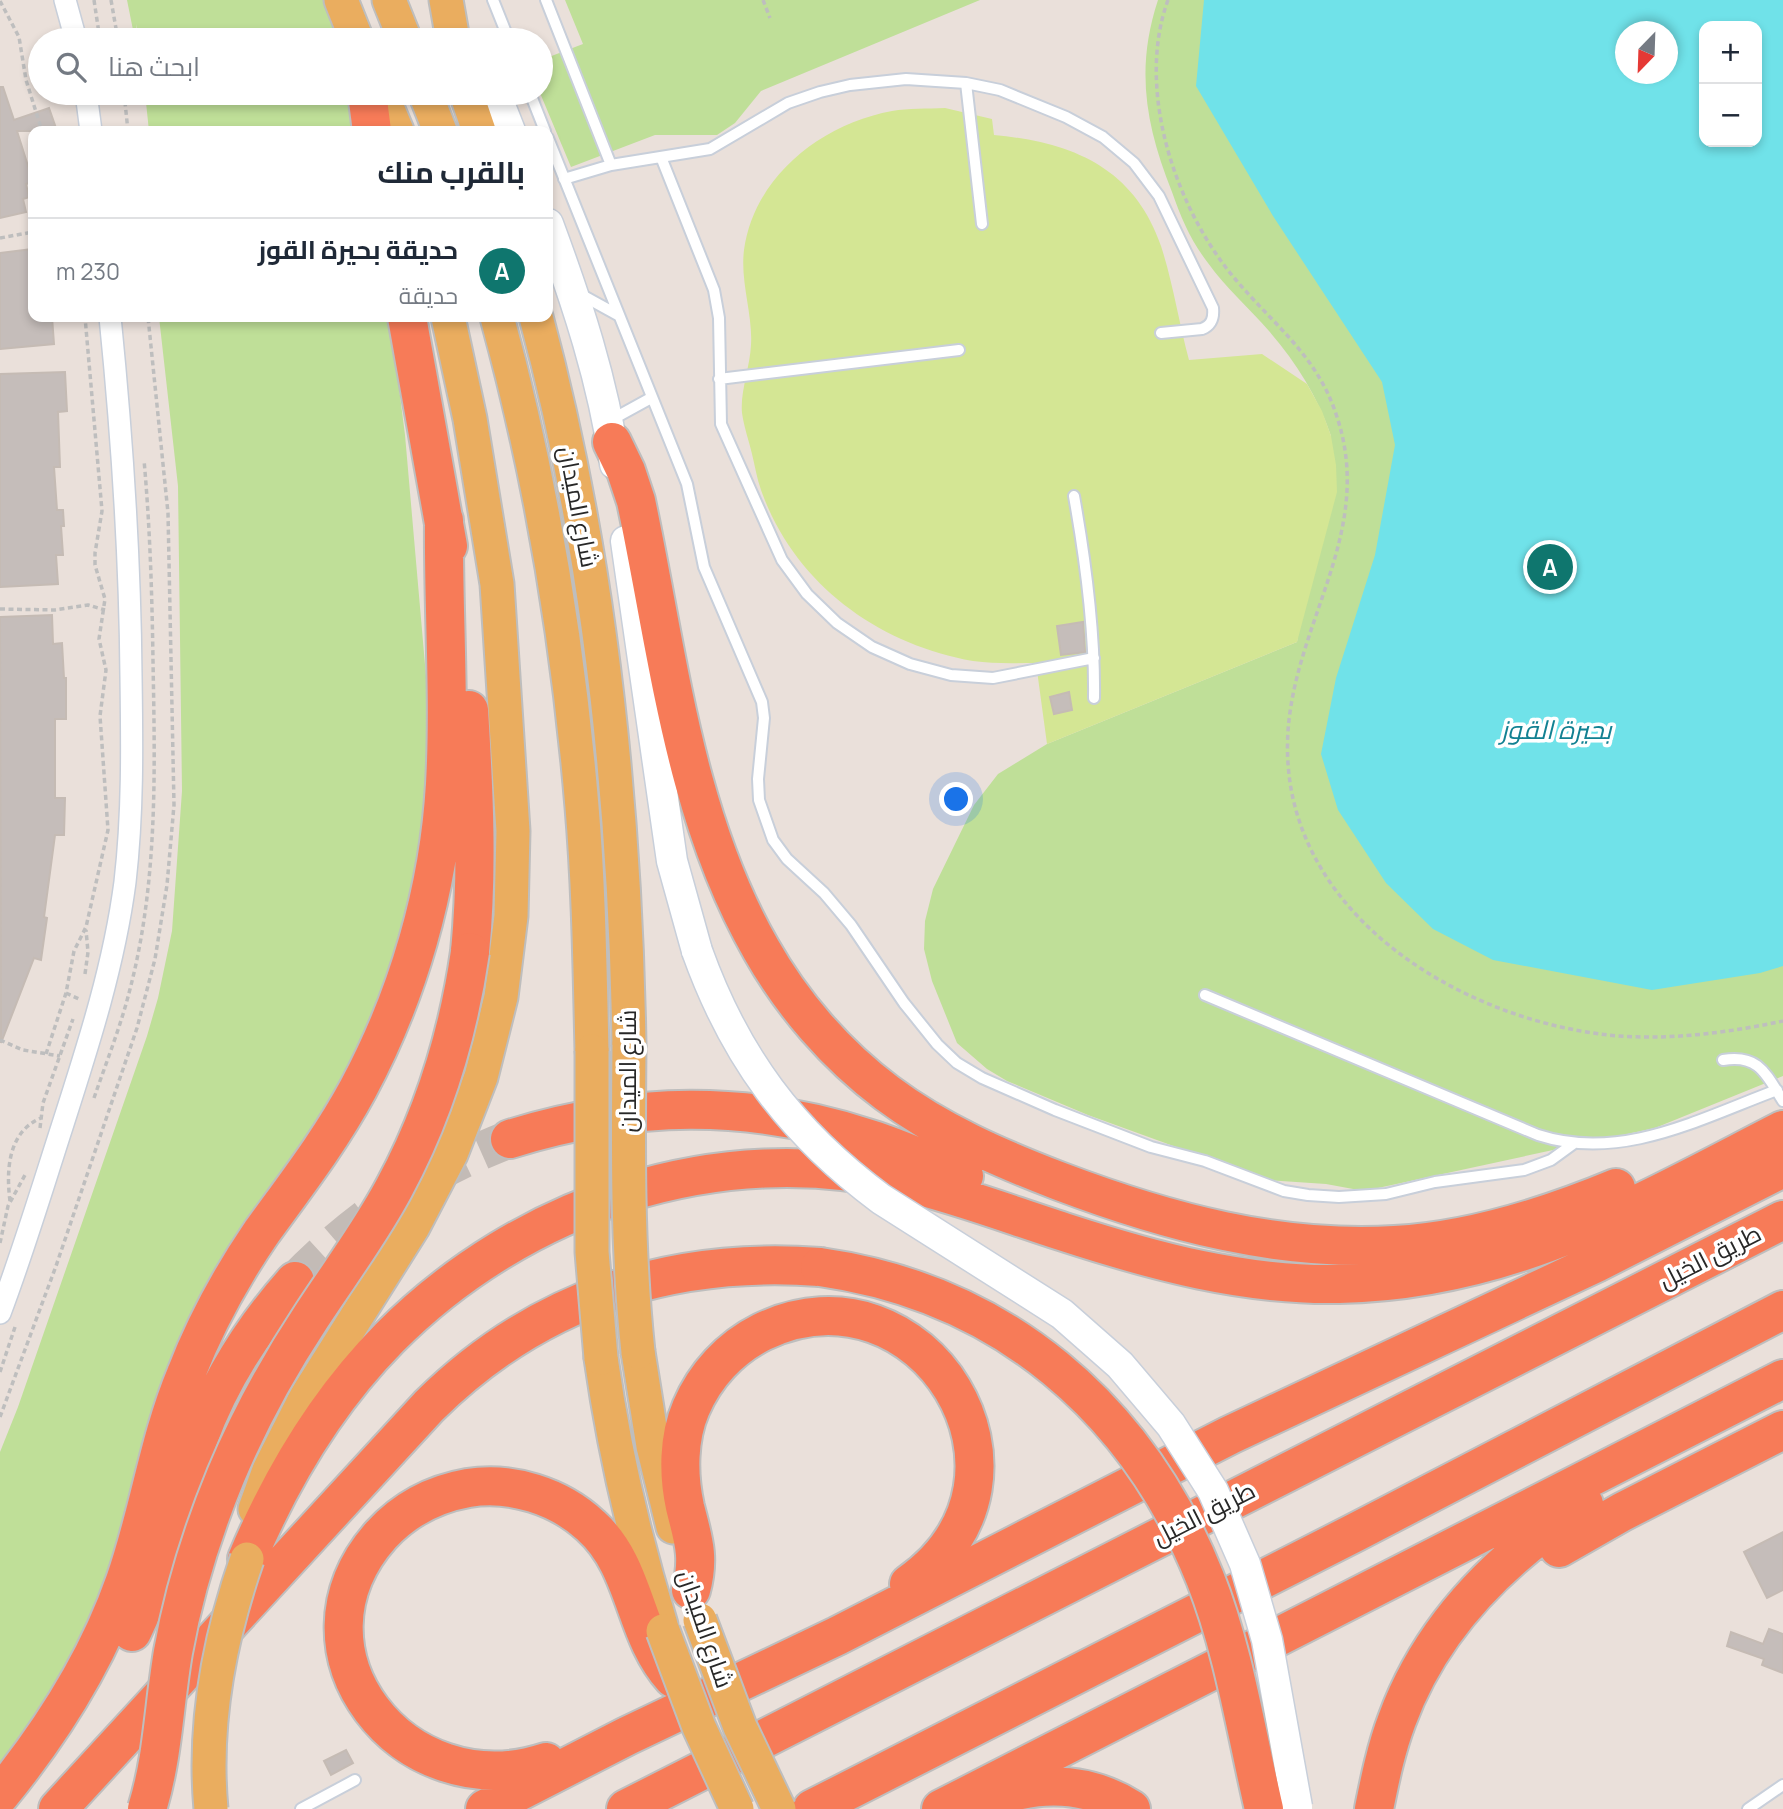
<!DOCTYPE html>
<html lang="ar">
<meta charset="utf-8">
<style>
:root{--surface:#fff;--page:#f2f2f3;--text:#1f2937;--muted:#747a83;--line:#e0e1e3;--accent:#0f766e}
body{margin:0;font-family:Manrope,Cairo,sans-serif;background:var(--page);color:var(--text);direction:rtl}
.controls{position:absolute;right:21px;top:21px;display:grid;overflow:hidden;border-radius:14px;box-shadow:0 4px 10px #0003}
.controls button{width:63px;height:63px;display:grid;place-items:center;padding:0;border:0;border-bottom:2px solid var(--line);background:var(--surface);color:var(--text);font:35px sans-serif}
.compass{position:absolute;left:1615px;top:21px;width:63px;height:63px;border-radius:50%;background:var(--surface);box-shadow:0 4px 10px #0003;rotate:203deg}
.you{position:absolute;left:957px;top:800px;width:24px;height:24px;margin:-18px;border:5px solid #fff;border-radius:50%;background:#1a73e8;box-shadow:0 0 0 10px #1a73e833}
.badge{display:grid;place-items:center;width:46px;height:46px;border-radius:50%;background:var(--accent);color:#fff;font-size:23px;font-weight:700}
.pin{position:absolute;translate:-50% -50%;border:4px solid #fff;box-shadow:0 2px 7px #0006}
.list{margin:0;padding:0;list-style:none}
h2{display:flex;justify-content:space-between;align-items:center;height:91px;margin:0;padding:0 28px;font-size:30px}
h2 small{font-size:23px;font-weight:400;color:var(--muted)}
.list li{display:grid;grid-template-columns:46px 1fr auto;gap:21px;align-items:center;box-sizing:border-box;height:105px;padding:0 28px;border-top:2px solid var(--line)}
.list b{display:block;font-size:26px;white-space:nowrap}
.list p{margin:0;font-size:23px;white-space:nowrap;color:var(--muted)}
.list em{font-size:23px;font-style:normal;color:var(--muted)}
.icon{flex:none;width:38px;height:38px;fill:none;stroke:currentColor;stroke-width:2;stroke-linecap:round;stroke-linejoin:round}
.map{position:relative;flex:none;width:1783px;height:1809px;overflow:hidden;direction:ltr}
.search{position:absolute;background:var(--surface);box-shadow:0 4px 10px #0003;left:28px;top:28px;width:525px;height:77px;display:flex;align-items:center;gap:18px;box-sizing:border-box;padding:0 24px;border-radius:38px;color:var(--muted);font-size:26px}
.panel{position:absolute;background:var(--surface);box-shadow:0 4px 10px #0003;left:28px;top:126px;width:525px;height:196px;border-radius:14px;direction:rtl}
.map>svg:first-child{display:block}
</style>
<div class="map">
<svg width="1783" height="1809" viewBox="0 0 1783 1809">
<rect width="100%" height="100%" fill="#eae0da"/>
<!-- green -->
<path fill="#bfdf98" fill-rule="evenodd" d="M127,0H324L338,40H139L136,24L137,40H135Z
M565,0H980L761,91L735,123L717,135H655L571,167L540,93L541,60L583,44Z
M1158,0H1783V1076L1655,1128L1364,1191L1326,1184L1267,1180L1088,1115L1007,1081L987,1069L957,1043L932,981L924,949L925,921L933,889L974,805L998,774L1047,744L1297,642L1331,436C1318,397 1296,362 1269,331C1249,308 1226,288 1208,263C1191,241 1181,218 1172,192C1146,126 1135,70 1158,0ZM1704,26H1757V142H1704ZM1626,32H1668V74H1626Z
M145,93H348L354,131H149Z
M159,317H390L405,435L426,676V766L422,852L396,962L341,1086L60,1678L0,1764V1452L18,1407L147,1036L158,998L172,931L182,791L178,486Z"/>
<!-- pitch -->
<path fill="#d4e694" d="M945,108L992,119L994,135C1071,142 1134,167 1161,246C1173,283 1179,323 1189,360L1262,354L1307,384L1322,411L1331,436L1336,465L1337,492L1297,642L1047,744L1036,663C1015,663 994,664 973,661C877,644 794,583 761,490C757,479 755,466 752,454C749,441 744,427 742,413C740,392 750,367 751,345C753,314 740,282 744,250C754,177 821,124 892,111C909,108 927,109 945,108Z"/>
<!-- water -->
<path fill="#70e2e9" fill-rule="evenodd" d="M1204,0H1783V966L1760,973L1652,990L1493,960L1433,929L1386,883L1338,810L1321,754L1336,678L1375,555L1395,445L1382,382L1273,216L1196,86ZM1704,26H1757V142H1704ZM1626,32H1668V74H1626Z"/>
<!-- building -->
<path fill="#c5bdba" stroke="#c5bbb4" stroke-width="2" d="M0,87H3L14,120L49,108L57,131H17L33,182L26,184L29,197L23,199L26,212L0,218Z
M33,249V317H52L54,344L0,349V253Z
M65,372L67,411L58,412L60,467H54L57,510H63L64,526H61L63,555H56L58,584L0,587V374Z
M52,615L53,644L62,643L64,678H66V719H55V798H65L64,835H55L44,917L47,918L41,960L34,958L1,1043L0,617Z
M1083,622L1085,652L1061,655L1057,626Z
M1069,692L1072,710L1054,714L1050,697Z
M1783,1532V1590L1767,1598L1744,1552Z
M1769,1629L1783,1634V1673L1762,1665L1764,1659L1727,1646L1731,1632L1763,1644Z
M346,1750L353,1763L331,1775L324,1761Z"/>
<g fill="none" stroke-linecap="round" stroke-linejoin="round">
<!-- motorway-tunnel -->
<path stroke="#c3bbb6" stroke-width="38" stroke-dasharray="38 19" stroke-linecap="butt" d="M295,1281C359,1216 425,1172 510,1139"/>
<defs>
<path id="service" d="M493,0L509,40
M546,0L611,165
M966,83L982,224
M530,93L545,131
M548,138L687,484L704,567L762,702L764,718L758,779L759,800L773,840L787,859L824,893L851,925L904,1003L937,1044L957,1063L982,1078L1055,1110L1151,1147L1205,1161L1284,1191L1308,1195L1339,1197L1386,1194L1435,1182L1524,1170L1551,1160L1573,1144
M661,157L714,290L719,318L721,424L782,560L807,594L837,623L872,647L910,664L951,675L993,678L1094,658
M564,179L611,165L710,149L788,103L820,92L850,85L906,79L966,83L1000,90L1066,117L1103,137L1134,163L1159,196L1213,308C1214,318 1212,325 1202,329L1161,333
M578,293L618,315
M719,379L959,350
M611,420L651,398
M1074,496C1086,563 1095,630 1094,698
M1205,995L1538,1135C1621,1162 1699,1119 1777,1090
M1723,1060C1759,1054 1766,1074 1783,1101
M301,1809L355,1780
M1748,1809L1783,1785"/>
<path id="minor" d="M65,0L76,40
M86,93L91,131
M0,1313C23,1252 42,1189 62,1127C88,1046 114,966 125,882C133,813 132,745 131,676C130,556 122,436 110,317"/>
<path id="secondary" d="M495,93L510,131
M548,224C577,302 603,381 615,464
M626,541L672,861L697,951"/>
<path id="primary" d="M341,0L357,40
M389,0L405,40
M446,0L453,40
M381,93L397,131
M425,93L440,131
M466,93L479,131
M497,317C541,477 568,641 582,807C589,889 590,970 592,1051
M536,317C600,554 625,799 629,1045
M638,1352L653,1446L673,1527
M601,1358C614,1450 634,1537 661,1625
M255,1509L269,1470L306,1397L413,1227L451,1154L481,1077L501,997L511,916L513,831L497,584L470,419L448,317"/>
<path id="motorway" d="M367,93L372,131
M407,317L448,546
M612,442L626,471L636,501C668,652 683,813 761,949C792,1004 836,1055 887,1093C939,1132 999,1158 1059,1181C1167,1222 1279,1252 1395,1245C1471,1241 1546,1217 1616,1188
M469,710C474,791 478,871 470,952
M510,1139C632,1101 748,1099 870,1139C902,1149 933,1164 964,1176
M1559,1548L1622,1512L1783,1430
M247,1559C281,1478 327,1401 389,1338C522,1204 718,1137 905,1182C959,1195 1011,1215 1064,1232C1153,1261 1245,1286 1339,1284C1509,1281 1637,1205 1783,1130
M691,1590C700,1557 693,1539 685,1507C678,1475 678,1438 691,1408C705,1375 730,1348 762,1332C922,1255 1061,1477 909,1584
M132,1632C162,1570 176,1503 198,1440C220,1380 253,1328 295,1281
M546,1762C403,1809 279,1650 381,1535C404,1510 434,1494 468,1488C511,1481 559,1496 591,1526C637,1567 633,1634 673,1678
M0,1795C53,1730 97,1661 125,1581C149,1513 158,1441 186,1374C205,1325 231,1277 261,1233C295,1186 330,1141 358,1089C408,996 439,889 445,784C450,696 443,607 444,520
M995,1797C1042,1781 1088,1782 1131,1809
M58,1809L429,1406C537,1299 670,1256 820,1267
M485,1809L627,1736L837,1636L1230,1435L1596,1263L1783,1168
M626,1809L1783,1220
M812,1809L1356,1532L1783,1310
M941,1809L1783,1379
M1374,1809C1380,1779 1386,1749 1397,1720C1431,1627 1501,1557 1584,1504"/>
</defs>
<!-- service casing -->
<use href="#service" stroke="#c8cfda" stroke-width="14"/>
<!-- minor casing -->
<use href="#minor" stroke="#c8cfda" stroke-width="24"/>
<!-- secondary casing -->
<use href="#secondary" stroke="#c8cfda" stroke-width="33"/>
<!-- primary casing -->
<use href="#primary" stroke="#bebebe" stroke-width="37"/>
<!-- motorway casing -->
<use href="#motorway" stroke="#bebebe" stroke-width="42"/>
<!-- path -->
<path stroke="#bebebe" stroke-width="3.5" stroke-dasharray="5 3.5" stroke-linecap="butt" d="M94,0L100,40
M111,0L118,40
M763,0L770,18
M1168,0C1135,90 1176,210 1236,280C1274,325 1317,356 1336,414C1375,526 1301,613 1289,720C1269,901 1448,1017 1608,1035C1666,1041 1727,1033 1783,1021
M0,1L19,37L26,80L42,131
M124,93L128,131
M0,238L33,232
M0,609L55,610L88,605L105,610
M85,974L88,952L86,930
M66,993L79,999
M0,1040L23,1050L60,1056
M46,1054L66,993L74,951L86,927L108,830L100,716L106,670L99,639L105,599L95,565V553L102,511L85,317
M94,1098C106,1063 120,1028 129,993C158,884 155,772 153,661C152,593 150,527 144,460
M40,1128L43,1103L73,1019
M10,1201C6,1170 8,1132 41,1118
M0,1243L8,1206L25,1175
M0,1372L16,1324
M0,1417L56,1266L137,1028L155,959L167,885L174,805L168,513L148,317"/>
<!-- service -->
<use href="#service" stroke="#fff" stroke-width="10"/>
<!-- minor -->
<use href="#minor" stroke="#fff" stroke-width="21"/>
<!-- secondary -->
<use href="#secondary" stroke="#fff" stroke-width="30"/>
<!-- primary -->
<use href="#primary" stroke="#eaad5f" stroke-width="33"/>
<!-- motorway -->
<use href="#motorway" stroke="#f77b58" stroke-width="38"/>
<defs>
<path id="secondary-bridge" d="M697,951C735,1057 791,1132 881,1199L1062,1314L1120,1365L1171,1425L1213,1491L1245,1564L1267,1640L1297,1807"/>
<path id="primary-bridge" d="M629,1045C628,1148 627,1248 638,1352
M592,1051V1252L601,1358
M700,1620L740,1727L779,1809
M663,1631L699,1727L737,1809
M211,1809C203,1723 219,1640 247,1559"/>
<path id="motorway-bridge" d="M820,1267C1003,1293 1137,1408 1205,1578C1234,1651 1246,1732 1264,1809
M147,1809C163,1758 164,1705 173,1652C184,1591 202,1533 226,1475C249,1420 278,1367 311,1317C339,1274 370,1233 394,1188C434,1114 458,1035 470,952"/>
</defs>
<!-- secondary-bridge casing -->
<use href="#secondary-bridge" stroke="#c8cfda" stroke-width="33" stroke-linecap="butt"/>
<!-- primary-bridge casing -->
<use href="#primary-bridge" stroke="#bebebe" stroke-width="37" stroke-linecap="butt"/>
<!-- motorway-bridge casing -->
<use href="#motorway-bridge" stroke="#bebebe" stroke-width="42" stroke-linecap="butt"/>
<!-- secondary-bridge -->
<use href="#secondary-bridge" stroke="#fff" stroke-width="30"/>
<!-- primary-bridge -->
<use href="#primary-bridge" stroke="#eaad5f" stroke-width="33"/>
<!-- motorway-bridge -->
<use href="#motorway-bridge" stroke="#f77b58" stroke-width="38"/>
</g>
<g text-anchor="middle" stroke-width="7" stroke-linejoin="round" paint-order="stroke">
<!-- street labels -->
<g font-size="24" fill="#282828" stroke="#fff">
<text transform="translate(578 507) rotate(79)" y="8">شارع الميدان</text>
<text transform="translate(628 1071) rotate(-90)" y="8">شارع الميدان</text>
<text transform="translate(1710 1257) rotate(-27)" y="8">طريق الخيل</text>
<text transform="translate(1204 1514) rotate(-27)" y="8">طريق الخيل</text>
<text transform="translate(705 1629) rotate(71)" y="8">شارع الميدان</text>
</g>
<!-- water labels -->
<g font-size="26" font-style="italic" fill="#128192" stroke="#fff">
<text x="1556" y="739">بحيرة القوز</text>
</g>
</g>
</svg>
<div class="controls">
<button>+</button>
<button>−</button>
</div>
<svg class="compass" viewBox="-18 -18 36 36"><path d="M0-13l5 13h-10z" fill="#e53935"/><path d="M0 13l5-13h-10z" fill="#747a83"/></svg>
<div class="you"></div>
<div class="pin badge" style="left:1550px;top:567px">A</div>
<div class="search"><svg class="icon" aria-label="search" viewBox="0 0 24 24"><circle cx="10" cy="10" r="6"/><path d="M15 15l6 6"/></svg>ابحث هنا</div>
<section class="panel">
<h2>بالقرب منك<small></small></h2>
<ul class="list">
<li><span class="badge">A</span><div><b>حديقة بحيرة القوز</b><p>حديقة</p></div><em>230 m</em></li>
</ul>
</section>
</div>
